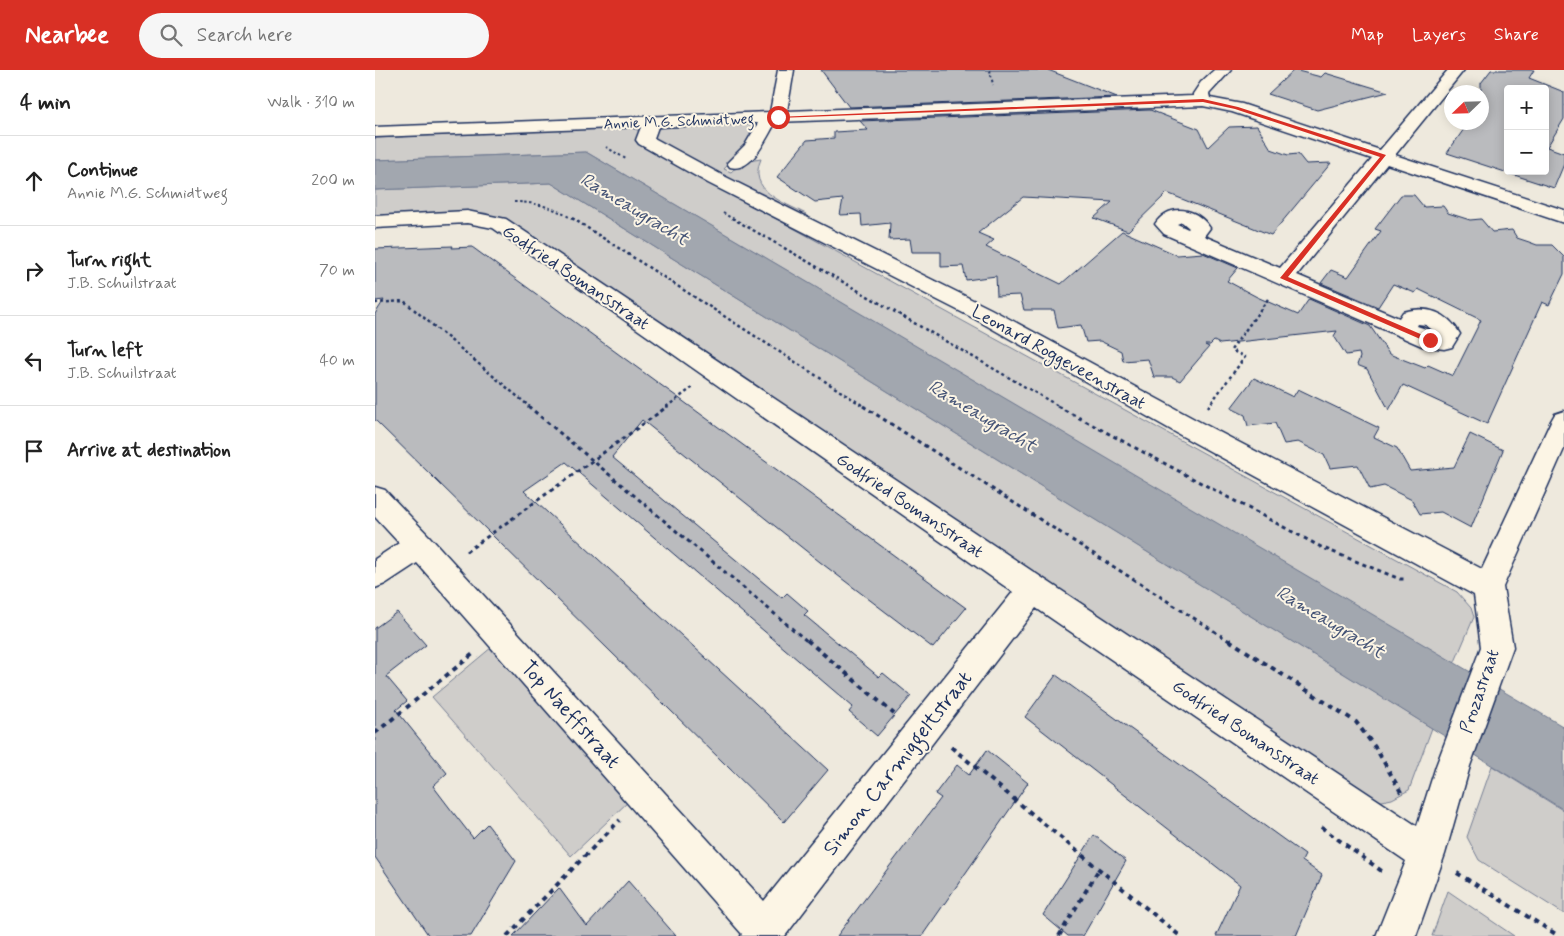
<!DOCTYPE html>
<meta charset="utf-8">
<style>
:root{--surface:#fff;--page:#f6f6f6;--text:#222;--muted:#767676;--line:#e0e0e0;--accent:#d93025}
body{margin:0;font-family:Mynerve,sans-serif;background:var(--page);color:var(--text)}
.controls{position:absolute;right:15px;top:15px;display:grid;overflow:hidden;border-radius:5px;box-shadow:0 2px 12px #0003}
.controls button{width:45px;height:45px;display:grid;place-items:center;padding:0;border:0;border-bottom:1px solid var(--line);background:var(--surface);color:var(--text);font:25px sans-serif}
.compass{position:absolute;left:1069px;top:15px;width:45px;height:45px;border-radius:50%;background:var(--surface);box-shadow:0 2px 12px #0003;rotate:247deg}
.stop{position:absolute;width:15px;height:15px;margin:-11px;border:4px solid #d93025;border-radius:50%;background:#fff}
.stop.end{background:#d93025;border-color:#fff;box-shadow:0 1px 5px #0008}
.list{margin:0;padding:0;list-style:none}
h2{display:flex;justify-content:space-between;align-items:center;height:65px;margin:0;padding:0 20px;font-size:21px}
h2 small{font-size:16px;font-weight:400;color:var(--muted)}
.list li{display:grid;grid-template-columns:32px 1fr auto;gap:15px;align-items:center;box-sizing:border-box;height:90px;padding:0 20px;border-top:1px solid var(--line)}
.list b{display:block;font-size:19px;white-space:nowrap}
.list p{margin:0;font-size:16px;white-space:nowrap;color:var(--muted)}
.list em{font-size:16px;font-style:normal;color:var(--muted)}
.icon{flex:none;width:28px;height:28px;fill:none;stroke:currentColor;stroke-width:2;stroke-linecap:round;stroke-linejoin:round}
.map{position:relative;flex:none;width:1189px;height:866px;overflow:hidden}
header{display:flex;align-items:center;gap:30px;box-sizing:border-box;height:70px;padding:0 25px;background:var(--accent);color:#fff}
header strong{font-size:24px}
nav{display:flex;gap:28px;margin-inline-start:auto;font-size:18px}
.search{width:350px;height:45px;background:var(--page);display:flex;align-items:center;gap:12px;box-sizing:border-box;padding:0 18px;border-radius:28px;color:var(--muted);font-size:19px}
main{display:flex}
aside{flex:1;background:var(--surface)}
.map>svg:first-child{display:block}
</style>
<header>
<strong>Nearbee</strong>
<div class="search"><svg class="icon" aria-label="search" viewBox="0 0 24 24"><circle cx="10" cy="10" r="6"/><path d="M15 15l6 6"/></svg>Search here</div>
<nav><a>Map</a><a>Layers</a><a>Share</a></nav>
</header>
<main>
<aside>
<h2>4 min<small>Walk · 310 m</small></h2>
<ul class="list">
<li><svg class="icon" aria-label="ahead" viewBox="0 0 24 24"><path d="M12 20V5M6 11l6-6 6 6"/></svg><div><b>Continue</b><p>Annie M.G. Schmidtweg</p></div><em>200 m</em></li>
<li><svg class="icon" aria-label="right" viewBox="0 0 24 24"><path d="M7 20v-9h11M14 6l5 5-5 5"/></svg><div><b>Turn right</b><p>J.B. Schuilstraat</p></div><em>70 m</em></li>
<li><svg class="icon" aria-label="left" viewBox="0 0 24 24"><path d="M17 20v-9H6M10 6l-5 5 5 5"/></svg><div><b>Turn left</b><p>J.B. Schuilstraat</p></div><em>40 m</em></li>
<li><svg class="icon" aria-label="arrive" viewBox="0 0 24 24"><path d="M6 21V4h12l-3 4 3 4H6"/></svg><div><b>Arrive at destination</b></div></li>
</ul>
</aside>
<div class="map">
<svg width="1189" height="866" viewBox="0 0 1189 866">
<rect width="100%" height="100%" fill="#eee9dd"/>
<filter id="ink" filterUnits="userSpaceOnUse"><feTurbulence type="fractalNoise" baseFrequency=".02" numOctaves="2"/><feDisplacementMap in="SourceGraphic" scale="10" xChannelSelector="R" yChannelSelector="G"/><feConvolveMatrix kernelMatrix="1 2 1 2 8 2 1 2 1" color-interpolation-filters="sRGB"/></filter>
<g filter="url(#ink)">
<!-- green -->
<path fill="#cfcdca" stroke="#757e94" d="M387,52L382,64L349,99L356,102L367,92L386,89C372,121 408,132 431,144L427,147L281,70L278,65L281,60L289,56Z
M252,57L263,60L264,64L358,125L1082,522L1096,538L1099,547L1079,594L211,82L0,90V68Z
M176,113L1057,658L1034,720L1017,729L1002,732L138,154L110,143L92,142L0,146V120Z
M117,577L254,731L196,786L57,627Z
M1117,696L1189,741V844L1104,790L1092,767Z
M1073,821L1139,866H1057Z"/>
<!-- water -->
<path fill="#a2a7af" stroke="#6c778f" d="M211,82L1189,657V740L176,113L0,120V90Z"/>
<!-- building -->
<path fill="#babbbe" stroke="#1b2f5e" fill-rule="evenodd" d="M446,0H673L742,27L474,37Z
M919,0L946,7L950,3L1013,22L942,40L893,24Z
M1116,0H1159L1154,8L1189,22V49L1172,77L1189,83V94L1179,118L1072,83L1094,52H1106V13ZM1133,19H1170V101H1133Z
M775,40L824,59L833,77L854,57L882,56L896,79L913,85L923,84L931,94L956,93L896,165L792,123L753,161L719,148L737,132L648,127L603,163L619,170L611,177L686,214L747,161L802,185L828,183L863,198L852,211L882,227L923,245L934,229L995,256L1014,284L1050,298L1053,295L1078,306L1106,250L1043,219L1040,223L1018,214L1003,237L946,213L956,200L973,207L1006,161L1000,159L1026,125H1039L1049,137L1068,136L1073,143L1095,150L1106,149L1117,162L1137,160L1142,168L1154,172L1162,175H1177L1189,187V204L1174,235L1167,232L1112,354L1028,315L1014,340L992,299L982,295L985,287L984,283L971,285L959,266L962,261L845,274L839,271L835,275H830L834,277L805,311L797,307H779L773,289L748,291L746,281L725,271L711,272L706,255L683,258L679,240H649L645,225L622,226L621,206L591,210L588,196L566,197V182H537L535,169L514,170L515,153L487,156L486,144L465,145L468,129L440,132L402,107L432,70L459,68V62L493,60L485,51Z
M78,176L77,178L97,177L591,538L558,578L445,492L267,350L237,387L407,528L412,523L433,541L429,545L504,607L508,603L536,626L502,666L474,642L478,637L191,392L149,421L453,700L409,752L0,350V244L9,230L0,231V179Z
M879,308L918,327L923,319L1004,358L999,367L1022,378L1035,401L1079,397L1095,364L1128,380L1096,458L1066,442L1045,444L1037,430L1009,416L995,419L983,395L955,398L949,385L923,372L909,374L900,353L873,356L870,345L856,338Z
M22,542L51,575L11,606L32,631L21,640L72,703L58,716L77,741L98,768L112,754L141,791L96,866H54L0,787V558Z
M681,605L930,785L927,791L947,805L921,866H841L865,815L650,647Z
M612,680L653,713L547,866H462L566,728L560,724L582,695L594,705Z
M719,765L751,791L708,866H693L668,845Z
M253,811L301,866H138L184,818L212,856Z"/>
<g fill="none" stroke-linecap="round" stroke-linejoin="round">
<defs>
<path id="minor" d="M403,0H419L412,41L818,26V24L826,12L839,0H856L834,24L835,28L867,34L1005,80L1073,0H1089L1020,85L1189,140V153L1012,94L922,205L1024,248L1028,242C1052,235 1073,242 1085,264L1077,277L1069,279L1047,276L789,164L780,154C795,132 822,138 835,158L829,166L905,198L997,89L857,42L828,36L401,52C391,68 377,103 355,97L352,93L370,75L383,53L283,57L279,68L347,105L616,239L825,352L1107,499L1176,351L1180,344L1189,341V379L1128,517L1138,577L1095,696L1070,784L1041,866H1001L1031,791L661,538L410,866H366L367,864L42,493L10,514L0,518V489L24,473L0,447V417L10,420L54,466L389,831L638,522L118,158L92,153L0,158V146L92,141L131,149L669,509L1042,756L1061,696L1106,577L1099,525L807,366L600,249L333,113L264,74L261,70L266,57L0,67V57L395,42ZM807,152L814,158L813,159L802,154ZM1043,254L1051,255L1060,262L1042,256Z"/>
</defs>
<!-- minor casing -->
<use href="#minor" stroke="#1b2f5e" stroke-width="3"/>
<!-- path-far3 -->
<path stroke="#1b2f5e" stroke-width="2" stroke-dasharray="2.5 2.5" stroke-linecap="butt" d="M615,0L618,15
M231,77L251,89
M139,132C162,132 180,138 199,150
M348,143L360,150"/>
<!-- path-far2 -->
<path stroke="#1b2f5e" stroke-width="2.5" stroke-dasharray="3 3" stroke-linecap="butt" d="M197,148L490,337
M357,148L685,337
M0,233L29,231L155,337
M291,337L317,318
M833,337L870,287L856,280L893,229"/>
<!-- path-far1 -->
<path stroke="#1b2f5e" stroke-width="3" stroke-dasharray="4 4" stroke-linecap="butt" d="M153,336L433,572
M488,336L856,572
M682,336L946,477L1025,509H1031
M91,482L293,336"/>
<!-- path -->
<path stroke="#1b2f5e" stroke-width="4" stroke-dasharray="5 5" stroke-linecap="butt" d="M432,570L519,644
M854,570L981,652L1002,680L1027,724
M0,663L98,584
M576,677L805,866
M946,757L1008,802
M1082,803L1184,866
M132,866L245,750
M684,866L724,799"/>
<!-- minor -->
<use href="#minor" fill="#fcf5e5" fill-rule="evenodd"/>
</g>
</g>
<!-- route -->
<path fill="#d93025" d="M828,29L863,37L1011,85L913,207L1057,269V272H1052L905,208L1005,87L860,39L828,32L403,48L401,47Z"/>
<g text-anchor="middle" stroke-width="4" stroke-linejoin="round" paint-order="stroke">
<!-- far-street labels -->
<g font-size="15" fill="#1b2f5e" stroke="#fcf5e5">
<text transform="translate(304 51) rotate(-2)" y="5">Annie M.G. Schmidtweg</text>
</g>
<!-- street labels -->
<g font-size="18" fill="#1b2f5e" stroke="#fcf5e5">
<text transform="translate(201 207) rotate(34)" y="6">Godfried Bomansstraat</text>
<text transform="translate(684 287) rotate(29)" y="6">Leonard Roggeveenstraat</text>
<text transform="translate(535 435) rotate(34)" y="6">Godfried Bomansstraat</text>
<text transform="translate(1104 621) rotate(-71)" y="6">Prozastraat</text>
<text transform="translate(871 662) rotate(34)" y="6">Godfried Bomansstraat</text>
</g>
<!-- water labels -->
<g font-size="19" font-style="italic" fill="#445376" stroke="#fcf5e5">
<text transform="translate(260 138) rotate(31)" y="7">Rameaugracht</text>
<text transform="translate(608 345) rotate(31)" y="7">Rameaugracht</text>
<text transform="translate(956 551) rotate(31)" y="7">Rameaugracht</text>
</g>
<!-- near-street labels -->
<g font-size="21" fill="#1b2f5e" stroke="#fcf5e5">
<text transform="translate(196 644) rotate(48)" y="7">Top Naeffstraat</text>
<text transform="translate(522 693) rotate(-52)" y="7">Simon Carmiggeltstraat</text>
</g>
</g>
</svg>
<div class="controls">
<button>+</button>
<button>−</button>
</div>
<svg class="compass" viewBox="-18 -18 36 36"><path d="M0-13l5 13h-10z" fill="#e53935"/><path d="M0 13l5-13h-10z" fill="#767676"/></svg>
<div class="stop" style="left:403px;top:47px"></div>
<div class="stop end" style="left:1055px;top:270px"></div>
</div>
</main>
